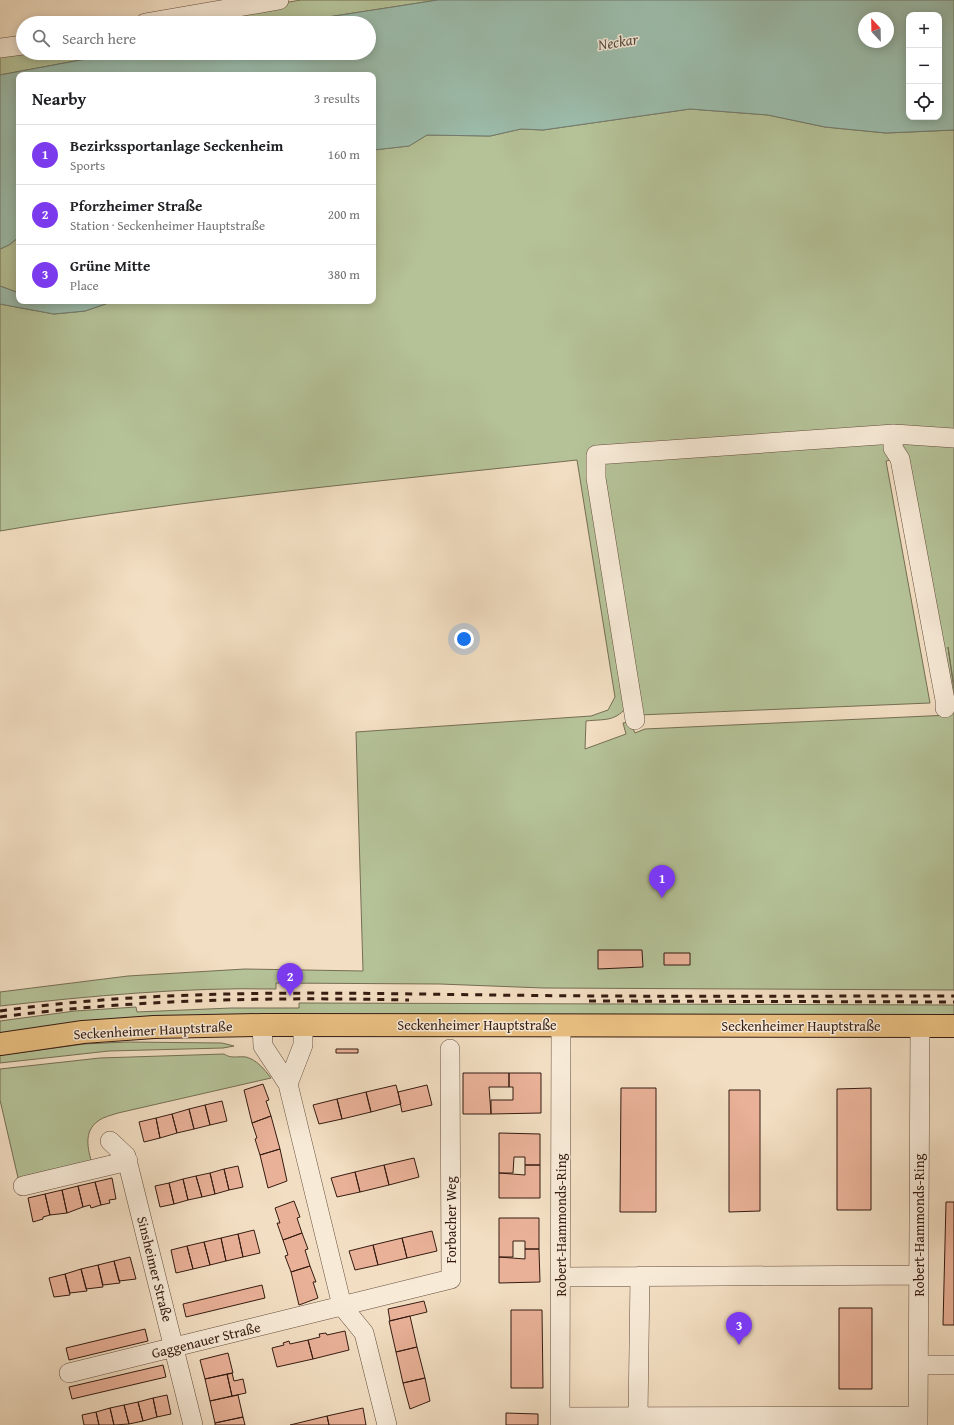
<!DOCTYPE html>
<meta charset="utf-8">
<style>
:root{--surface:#fff;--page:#f2f2f2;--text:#202124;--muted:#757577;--line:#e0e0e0;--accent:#7c3aed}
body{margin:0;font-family:"Gentium Book Plus",serif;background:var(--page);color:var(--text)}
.controls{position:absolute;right:12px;top:12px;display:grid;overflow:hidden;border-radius:8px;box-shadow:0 2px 10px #0003}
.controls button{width:36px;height:36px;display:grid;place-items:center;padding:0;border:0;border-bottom:1px solid var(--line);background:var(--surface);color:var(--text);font:20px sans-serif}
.compass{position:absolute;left:858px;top:12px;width:36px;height:36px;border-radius:50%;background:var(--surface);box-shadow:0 2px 10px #0003;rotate:338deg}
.you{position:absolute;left:464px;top:639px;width:14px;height:14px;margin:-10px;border:3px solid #fff;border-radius:50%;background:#1a73e8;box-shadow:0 0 0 6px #1a73e833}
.badge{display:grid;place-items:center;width:26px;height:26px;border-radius:50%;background:var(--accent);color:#fff;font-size:13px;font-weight:700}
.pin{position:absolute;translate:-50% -33px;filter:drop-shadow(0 1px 2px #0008)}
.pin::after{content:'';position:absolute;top:21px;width:14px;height:12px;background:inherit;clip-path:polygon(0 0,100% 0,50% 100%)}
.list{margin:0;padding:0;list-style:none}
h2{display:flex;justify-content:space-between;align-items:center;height:52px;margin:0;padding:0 16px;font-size:17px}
h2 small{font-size:13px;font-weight:400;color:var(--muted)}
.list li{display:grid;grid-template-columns:26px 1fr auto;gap:12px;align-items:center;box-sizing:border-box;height:60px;padding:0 16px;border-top:1px solid var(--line)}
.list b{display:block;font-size:15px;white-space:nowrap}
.list p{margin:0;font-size:13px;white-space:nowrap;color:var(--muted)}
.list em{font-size:13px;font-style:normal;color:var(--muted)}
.icon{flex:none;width:22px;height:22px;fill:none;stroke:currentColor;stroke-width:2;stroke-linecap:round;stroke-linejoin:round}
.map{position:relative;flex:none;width:954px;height:1425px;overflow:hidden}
.search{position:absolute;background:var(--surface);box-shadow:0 2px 10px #0003;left:16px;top:16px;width:360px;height:44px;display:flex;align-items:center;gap:10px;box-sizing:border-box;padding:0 14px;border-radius:22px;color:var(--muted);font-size:15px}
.panel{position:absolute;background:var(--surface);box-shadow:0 2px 10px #0003;left:16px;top:72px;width:360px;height:232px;border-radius:8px}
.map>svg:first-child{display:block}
</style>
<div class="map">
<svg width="954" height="1425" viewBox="0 0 954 1425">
<rect width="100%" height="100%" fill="#f2dec2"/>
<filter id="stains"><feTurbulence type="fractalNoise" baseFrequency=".005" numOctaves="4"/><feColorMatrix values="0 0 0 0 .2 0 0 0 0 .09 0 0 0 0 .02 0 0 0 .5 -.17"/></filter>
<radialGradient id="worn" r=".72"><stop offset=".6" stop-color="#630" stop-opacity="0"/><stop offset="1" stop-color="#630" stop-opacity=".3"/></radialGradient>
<!-- green -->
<path fill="#b5c298" stroke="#756e54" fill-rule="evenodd" d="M301,0H438L289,23H162Z
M0,51L23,53H118L0,75Z
M690,109L768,115L825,127L886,133L954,130V686L948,647L954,691V990L543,988L440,984L276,983V989C185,987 91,996 0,1006V992L128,976L245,969L363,971L356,732L591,716L608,710L615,697L577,460C384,481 191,498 0,531V304L54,314L85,311L114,301H373V150L409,146L427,135L490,136L521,129L543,130ZM590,459L639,715L930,703L886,461L894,459L950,715L645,729L635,733L630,722L623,723L626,734L585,749L586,721C603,719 614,722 626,708Z
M19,237V293L0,286V249L9,245Z
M299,1003L954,1005V1015L0,1035V1021L75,1011L136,1007L137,1012L231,1008H299Z
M127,1042L222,1043L234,1046L223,1048L109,1051L0,1063V1055L9,1054L84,1044Z
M224,1054C231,1059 238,1056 246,1057C257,1060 264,1069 271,1078L118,1113C112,1115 103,1117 98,1121C83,1132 88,1149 92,1164L19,1182L0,1100V1069L100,1058Z"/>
<!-- water -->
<path fill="#9cbdac" stroke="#737c6e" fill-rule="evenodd" d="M438,0H954V130L886,133L825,127L768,115L690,109L543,130L521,129L490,136L427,135L409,146L373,150V75H19V237L9,245L0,249V75L118,53H369V23H289ZM909,15H939V117H909ZM864,18H888V42H864Z
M0,286L19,293V301H114L85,311L54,314L0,304Z"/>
<!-- building -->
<path fill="#e9b198" stroke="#351b11" d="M598,950H642L643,967L598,969Z
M664,953H690V965H664Z
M336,1049H358V1053H336Z
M463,1073H509V1087H489L491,1114H463Z
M509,1073H541V1113L491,1114V1100H513V1087H509Z
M263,1084L269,1100L266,1101L271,1116L252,1123L244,1090Z
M396,1085L401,1104L371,1112L366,1092Z
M427,1085L432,1105L402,1112L398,1092Z
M621,1088H656V1212H620Z
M871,1088V1210H837V1089Z
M729,1090H760V1211L729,1212Z
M366,1092L371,1112L342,1119L337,1099Z
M337,1099L342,1119L319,1124L313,1105Z
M222,1101L227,1121L210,1125L205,1105Z
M205,1105L210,1125L194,1129L189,1109Z
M189,1109L194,1129L177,1133L172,1114Z
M172,1114L177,1133L160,1138L156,1118Z
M271,1116L280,1149L260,1155L255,1139L257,1138L252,1123Z
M156,1118L160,1138L144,1142L139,1122Z
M499,1133L540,1134V1165H525V1157H514L513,1173H499Z
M280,1149L287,1181L268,1188L260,1155Z
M414,1158L419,1177L389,1185L384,1165Z
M384,1165L389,1185L360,1192L355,1172Z
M525,1165H540V1198H499V1173L525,1175Z
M238,1166L243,1187L229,1190L224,1169Z
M224,1169L229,1190L215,1194L210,1173Z
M355,1172L360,1192L337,1197L331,1178Z
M210,1173L215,1194L202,1197L196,1176Z
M196,1176L202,1197L188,1200L183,1179Z
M112,1178L116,1199L109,1200L110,1203L101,1205L95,1182Z
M183,1179L188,1200L174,1204L169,1183Z
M95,1182L101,1205L91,1208L90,1205L83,1207L78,1186Z
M169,1183L174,1204L160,1207L155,1186Z
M78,1186L83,1207L67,1213L62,1190Z
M62,1190L67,1213L50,1215L45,1194Z
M45,1194L50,1215L43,1217V1219L33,1222L28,1198Z
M294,1201L300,1217L297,1218L302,1233L283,1240L277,1223H280L275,1208Z
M946,1202H954V1325H943Z
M499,1218H539V1249H525V1241H513V1257H499Z
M254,1230L260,1253L243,1257L238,1234Z
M432,1231L437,1251L407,1258L402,1238Z
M302,1233L308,1249L305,1250L310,1266L291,1272L285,1256L288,1255L283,1240Z
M238,1234L243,1257L226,1261L221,1238Z
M221,1238L226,1261L210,1265L204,1242Z
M402,1238L407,1258L378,1265L373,1245Z
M204,1242L210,1265L193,1269L187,1246Z
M373,1245L378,1265L355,1270L349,1251Z
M187,1246L193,1269L176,1273L171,1250Z
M525,1249H539L540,1282L499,1283V1257L525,1259Z
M130,1257L136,1279L119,1281L114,1261Z
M114,1261L120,1283L103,1285L98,1265Z
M98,1265L103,1287L86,1289L81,1269Z
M310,1266L316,1282H313L318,1298L299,1305L291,1272Z
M81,1269L87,1291L70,1293L65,1274Z
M65,1274L70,1295L54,1297L49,1278Z
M262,1285L265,1298L186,1317L183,1304Z
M424,1301L427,1312L390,1321L388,1309Z
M839,1308H872V1389H839Z
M511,1310H542L543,1388H511Z
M410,1316L417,1347L396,1352L389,1321Z
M145,1329L148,1341L69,1360L66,1348Z
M345,1331L349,1350L313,1359L308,1340L320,1337L319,1334L326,1333L327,1335Z
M308,1340L313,1359L277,1367L272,1348L284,1345L283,1343L289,1341L290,1344Z
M417,1347L425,1378L403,1383L396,1352Z
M228,1353L233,1373L205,1379L200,1360Z
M163,1365L166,1377L72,1399L69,1387Z
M232,1373L234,1381L243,1379L246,1393L232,1396L227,1374Z
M227,1374L232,1396L210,1401L205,1379Z
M425,1378L430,1401L410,1409L403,1383Z
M167,1395L171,1414L157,1417L153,1398Z
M238,1395L243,1417L215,1423L210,1401Z
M153,1398L157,1417L143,1421L138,1402Z
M138,1402L143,1421L129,1424L124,1405Z
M124,1405L129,1424L114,1425L110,1408Z
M110,1408L114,1425H99L96,1412Z
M363,1408L366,1425H329L327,1416Z
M96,1412L99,1425H84L82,1415Z
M506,1413L538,1414V1425H506Z
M327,1416L329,1425H290Z
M243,1417L245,1425H215V1423Z"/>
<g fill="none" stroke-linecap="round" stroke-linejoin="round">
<defs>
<path id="minor" d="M145,23L279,0
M0,48L23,45
M894,434L893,448L900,459L945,700V708
M635,720L596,478V455L894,434L954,438
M262,1025L263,1046L288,1084L342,1306L364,1333L387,1425
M288,1084L303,1045V1024
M110,1141L126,1156L193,1425
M23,1186L128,1161
M561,1277L919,1275
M918,1365H954
M69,1373L451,1279L450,1049
M638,1416L640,1276
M560,1417L918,1416
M560,1425L561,1026
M918,1425L920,1026"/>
<path id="major" d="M0,1044L83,1032L154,1027L262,1025L954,1026"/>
</defs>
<!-- minor casing -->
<use href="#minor" stroke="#644c3d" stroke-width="20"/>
<!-- major casing -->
<use href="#major" stroke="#351b11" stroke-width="24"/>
<!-- minor -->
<use href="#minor" stroke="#f7ead7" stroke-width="19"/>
<!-- major -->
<use href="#major" stroke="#e9bf81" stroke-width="22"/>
<!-- rail -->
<path stroke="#351b11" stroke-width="3" stroke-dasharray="7 7" stroke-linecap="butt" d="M589,1001L954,1002
M0,1011C164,988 328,993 493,995C647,997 801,996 954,996
M0,1017C135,999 273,997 409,1000"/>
</g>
<g text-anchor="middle" stroke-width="3" stroke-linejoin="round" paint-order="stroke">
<!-- street labels -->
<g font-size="14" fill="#351b11" stroke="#f7ead7">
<text x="477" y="1030">Seckenheimer Hauptstraße</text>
<text x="801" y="1031">Seckenheimer Hauptstraße</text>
<text transform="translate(153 1030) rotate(-3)" y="5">Seckenheimer Hauptstraße</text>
<text transform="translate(451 1220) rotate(-90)" y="5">Forbacher Weg</text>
<text transform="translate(561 1225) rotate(-90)" y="5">Robert-Hammonds-Ring</text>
<text transform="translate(919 1225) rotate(-90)" y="5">Robert-Hammonds-Ring</text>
<text transform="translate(155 1269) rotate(76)" y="5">Sinsheimer Straße</text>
<text transform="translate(206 1340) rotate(-14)" y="5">Gaggenauer Straße</text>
</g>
<!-- water labels -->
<g font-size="15" font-style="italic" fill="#544c40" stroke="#f7ead7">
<text transform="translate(618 42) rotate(-9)" y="5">Neckar</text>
</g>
</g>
<rect width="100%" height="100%" filter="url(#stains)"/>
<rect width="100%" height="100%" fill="url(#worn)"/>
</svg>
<div class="controls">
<button>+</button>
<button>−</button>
<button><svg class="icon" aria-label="locate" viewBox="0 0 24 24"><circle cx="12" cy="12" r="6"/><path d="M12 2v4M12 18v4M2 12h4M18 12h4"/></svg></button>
</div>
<svg class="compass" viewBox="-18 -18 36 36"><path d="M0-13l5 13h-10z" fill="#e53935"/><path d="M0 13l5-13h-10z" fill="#757577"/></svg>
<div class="you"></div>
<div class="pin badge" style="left:662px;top:898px">1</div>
<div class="pin badge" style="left:290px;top:996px">2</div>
<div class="pin badge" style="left:739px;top:1345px">3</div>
<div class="search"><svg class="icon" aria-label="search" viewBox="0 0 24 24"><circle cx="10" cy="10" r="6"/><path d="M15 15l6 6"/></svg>Search here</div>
<section class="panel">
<h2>Nearby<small>3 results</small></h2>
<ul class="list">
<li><span class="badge">1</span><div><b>Bezirkssportanlage Seckenheim</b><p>Sports</p></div><em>160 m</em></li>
<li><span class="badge">2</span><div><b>Pforzheimer Straße</b><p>Station · Seckenheimer Hauptstraße</p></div><em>200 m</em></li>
<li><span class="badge">3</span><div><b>Grüne Mitte</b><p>Place</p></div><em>380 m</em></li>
</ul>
</section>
</div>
